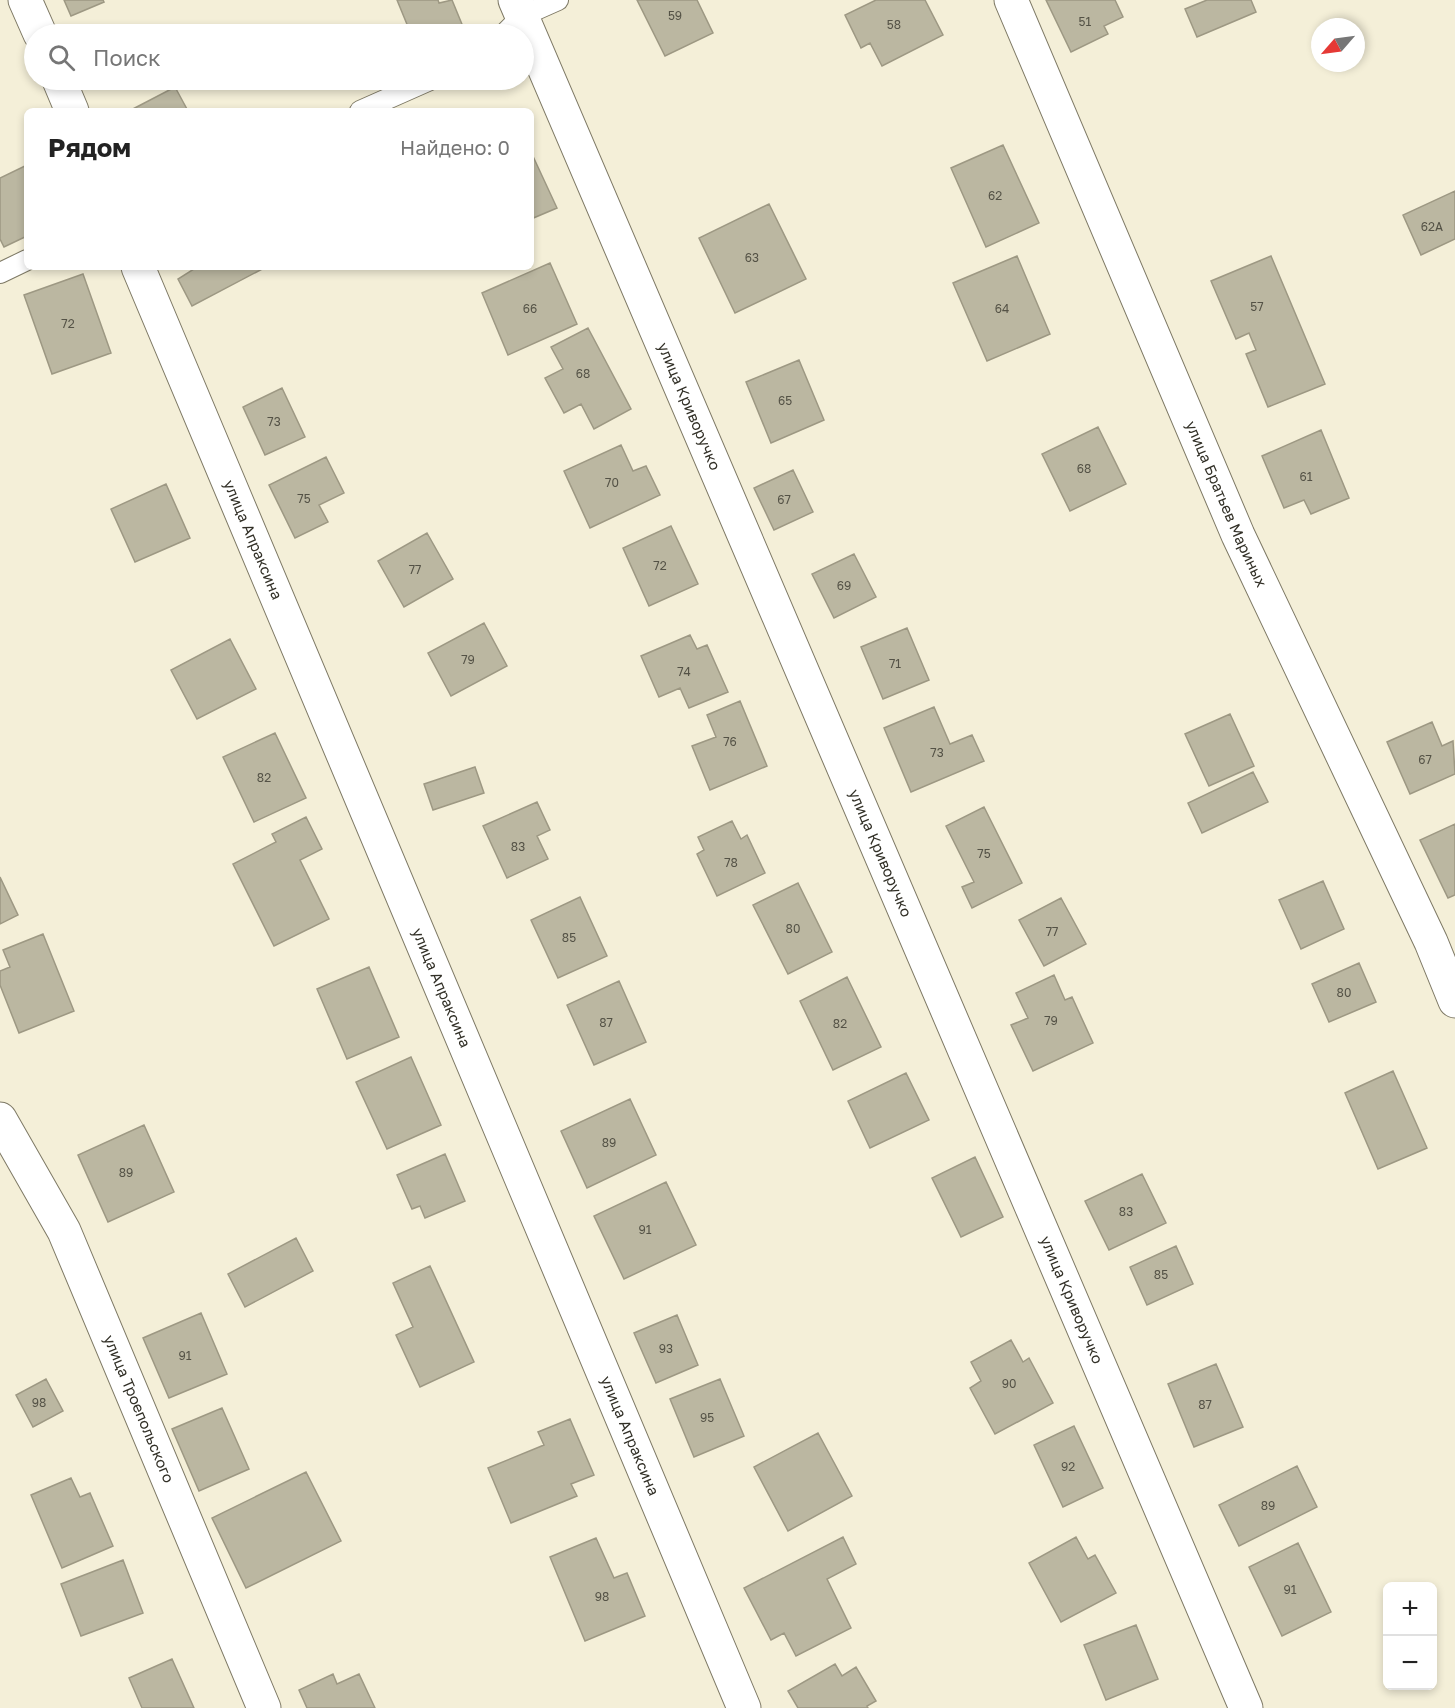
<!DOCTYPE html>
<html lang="ru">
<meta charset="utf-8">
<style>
:root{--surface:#fff;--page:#f6f6f6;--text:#222;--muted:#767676;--line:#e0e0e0}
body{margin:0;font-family:"Golos Text",sans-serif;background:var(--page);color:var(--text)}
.controls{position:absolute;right:18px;bottom:18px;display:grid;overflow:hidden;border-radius:9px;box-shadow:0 3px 9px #0003}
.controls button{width:54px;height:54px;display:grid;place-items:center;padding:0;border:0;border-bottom:2px solid var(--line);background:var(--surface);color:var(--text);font:30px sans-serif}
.compass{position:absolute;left:1311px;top:18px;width:54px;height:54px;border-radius:50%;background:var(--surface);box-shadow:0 3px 9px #0003;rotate:242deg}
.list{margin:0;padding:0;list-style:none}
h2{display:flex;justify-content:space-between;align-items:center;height:78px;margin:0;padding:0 24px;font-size:26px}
h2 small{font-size:20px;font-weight:400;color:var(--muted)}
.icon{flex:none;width:33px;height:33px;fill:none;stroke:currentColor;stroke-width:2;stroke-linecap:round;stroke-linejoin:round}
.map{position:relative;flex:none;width:1455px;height:1708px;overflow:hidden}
.search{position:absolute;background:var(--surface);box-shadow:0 3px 9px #0003;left:24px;top:24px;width:510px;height:66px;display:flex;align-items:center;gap:15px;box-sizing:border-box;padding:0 21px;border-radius:33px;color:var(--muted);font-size:22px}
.panel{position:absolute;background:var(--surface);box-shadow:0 3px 9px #0003;left:24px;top:108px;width:510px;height:162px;border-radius:9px}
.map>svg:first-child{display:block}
</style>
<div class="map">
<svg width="1455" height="1708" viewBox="0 0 1455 1708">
<rect width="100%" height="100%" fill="#f4efd8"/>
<!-- building -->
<path fill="#bbb7a1" stroke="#9d9883" stroke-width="1.5" d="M64,0H103L104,2L71,16Z
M397,0H438L439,3L452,0L466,34H411Z
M637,0H697L713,33L665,56Z
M876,0H925L943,35L882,66L870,43L861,48L845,15Z
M1046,0H1115L1123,17L1104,26L1108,34L1071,52Z
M1207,0H1251L1256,12L1197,37L1185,9Z
M175,87L188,111H129Z
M1003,145L1039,223L986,247L951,168Z
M531,152L557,208L531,219Z
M27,165V236L4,247L0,239V178Z
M1455,191V239L1421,255L1403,215Z
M769,204L806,279L735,313L699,238Z
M1017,256L1050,334L987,361L953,283Z
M1271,256L1325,384L1268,407L1246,354L1256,350L1249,333L1236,339L1211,281Z
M550,263L577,324L508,355L482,293Z
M197,267H266L192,306L178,279Z
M83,274L111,353L52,374L24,295Z
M588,328L631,409L594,429L581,404L564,413L545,378L563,369L551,347Z
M799,360L824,420L771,443L746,382Z
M282,388L305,437L265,455L243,407Z
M1098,427L1126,484L1070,511L1042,454Z
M1321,430L1349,498L1311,514L1304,500L1284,508L1262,456Z
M621,445L633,471L646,466L660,495L590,528L564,471Z
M326,457L344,493L319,505L328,522L295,538L269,485Z
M793,470L813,512L774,530L754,488Z
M166,484L190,538L135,562L111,509Z
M671,526L698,584L649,606L623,548Z
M427,533L453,579L404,607L378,561Z
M854,554L876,597L834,618L812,574Z
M484,623L507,666L451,696L428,653Z
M907,628L929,680L883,699L861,647Z
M690,635L697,649L707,645L728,692L689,708L680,688L659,697L641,656Z
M230,639L256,689L197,719L171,670Z
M740,701L767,766L710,790L692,746L716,737L707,715Z
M934,707L950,744L972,735L984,761L911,792L884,728Z
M1230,714L1254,766L1209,786L1185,734Z
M1432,722L1442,746L1453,741L1455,774L1410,794L1387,742Z
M275,733L306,798L254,822L223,757Z
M475,767L484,793L433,810L424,784Z
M1253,772L1268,802L1202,833L1188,803Z
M537,802L550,830L537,836L548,859L507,878L483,826Z
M984,807L1022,883L972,908L962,887L974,882L946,826Z
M306,817L322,849L300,860L329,919L274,946L233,864L276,842L272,834Z
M732,821L741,839L747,835L765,873L717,896L697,854L704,850L698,837Z
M1455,824V895L1448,898L1420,840Z
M0,877L18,915L0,924Z
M1323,881L1344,929L1301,949L1279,900Z
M798,883L832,952L788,974L753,905Z
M580,897L607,956L558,978L531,920Z
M1061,898L1086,944L1044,966L1019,920Z
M43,934L74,1011L19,1033L0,985V971L10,967L3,950Z
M1359,963L1376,1002L1329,1022L1312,984Z
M369,967L399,1037L347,1059L317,989Z
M1054,975L1065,1000L1072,997L1093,1043L1033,1071L1011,1025L1028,1018L1016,993Z
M847,977L881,1047L833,1070L800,1001Z
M619,981L646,1042L594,1065L567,1005Z
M411,1057L441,1125L387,1149L356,1082Z
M1393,1071L1427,1148L1378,1169L1345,1093Z
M906,1073L929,1120L870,1148L848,1101Z
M630,1099L656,1155L587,1188L561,1131Z
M144,1125L174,1192L108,1222L78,1155Z
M445,1154L465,1201L425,1218L420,1206L412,1209L397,1175Z
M975,1157L1003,1217L961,1237L932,1178Z
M1142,1174L1166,1223L1109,1250L1085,1201Z
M666,1182L696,1245L624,1279L594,1216Z
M296,1238L313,1271L245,1307L228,1274Z
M1176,1246L1193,1284L1147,1305L1130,1267Z
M430,1266L474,1362L420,1387L396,1335L413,1327L393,1283Z
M201,1313L227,1374L169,1398L143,1338Z
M677,1315L698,1365L656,1383L634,1333Z
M1011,1340L1023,1362L1029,1358L1053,1403L995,1434L970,1388L981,1381L971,1362Z
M1216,1364L1243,1427L1194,1447L1168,1384Z
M46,1379L63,1411L33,1427L16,1395Z
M720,1379L744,1436L694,1457L670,1399Z
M222,1408L249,1469L199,1491L172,1429Z
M570,1419L594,1475L571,1484L577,1496L511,1523L488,1468L544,1445L538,1432Z
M1074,1426L1103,1488L1063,1507L1034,1445Z
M818,1433L852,1496L788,1531L754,1467Z
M1297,1466L1317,1507L1239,1546L1219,1505Z
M306,1472L341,1541L246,1588L212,1518Z
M71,1478L80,1497L90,1493L113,1546L62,1568L31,1495Z
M843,1537L856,1564L827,1579L851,1628L796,1656L784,1633L771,1640L744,1588Z
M1076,1537L1088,1559L1095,1555L1116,1593L1061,1622L1029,1563Z
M596,1538L614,1578L627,1573L645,1616L585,1641L550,1557Z
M1298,1543L1331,1612L1282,1636L1249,1567Z
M123,1560L143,1613L81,1636L61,1584Z
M1136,1625L1158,1679L1106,1700L1084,1645Z
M172,1659L194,1708H142L129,1678Z
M835,1664L842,1676L856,1667L876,1701L867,1706L868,1708H798L788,1691Z
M333,1674L337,1684L359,1674L375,1708H307L299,1690Z"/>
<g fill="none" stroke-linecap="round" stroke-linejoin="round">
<defs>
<path id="lane" d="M504,34L522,16L558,0
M360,111L430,80
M0,273L27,260"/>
<g id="street">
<path d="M25,0L40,34"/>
<path id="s1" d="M515,0L1246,1708"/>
<path id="s2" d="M1011,0L1238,535L1431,942L1455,1001"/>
<path d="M59,80L72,111"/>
<path id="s3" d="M138,267L744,1708"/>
<path id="s4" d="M0,1119L64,1231L264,1708"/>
</g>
</defs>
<!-- lane casing -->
<use href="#lane" stroke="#7e7965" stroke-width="22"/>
<!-- street casing -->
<use href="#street" stroke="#7e7965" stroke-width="35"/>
<!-- lane -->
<use href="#lane" stroke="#fff" stroke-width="20"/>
<!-- street -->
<use href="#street" stroke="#fff" stroke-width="33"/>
</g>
<g text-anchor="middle" stroke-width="4.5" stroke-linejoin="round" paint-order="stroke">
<!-- number labels -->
<g font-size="12" fill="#545246">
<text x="675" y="20">59</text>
<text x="1085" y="26">51</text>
<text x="894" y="29">58</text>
<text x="995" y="200">62</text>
<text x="1432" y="231">62А</text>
<text x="752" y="262">63</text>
<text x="1257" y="311">57</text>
<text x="530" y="313">66</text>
<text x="1002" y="313">64</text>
<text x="68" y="328">72</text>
<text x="583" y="378">68</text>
<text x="785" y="405">65</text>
<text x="274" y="426">73</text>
<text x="1084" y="473">68</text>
<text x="1306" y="481">61</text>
<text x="612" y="487">70</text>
<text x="304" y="503">75</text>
<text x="784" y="504">67</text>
<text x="660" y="570">72</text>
<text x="415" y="574">77</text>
<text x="844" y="590">69</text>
<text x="468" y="664">79</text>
<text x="895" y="668">71</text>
<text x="684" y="676">74</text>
<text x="730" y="746">76</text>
<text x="937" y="757">73</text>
<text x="1425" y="764">67</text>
<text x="264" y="782">82</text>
<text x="518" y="851">83</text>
<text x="984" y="858">75</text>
<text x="731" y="867">78</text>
<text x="793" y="933">80</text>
<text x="1052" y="936">77</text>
<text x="569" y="942">85</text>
<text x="1344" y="997">80</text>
<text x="1051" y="1025">79</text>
<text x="606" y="1027">87</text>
<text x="840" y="1028">82</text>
<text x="609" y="1147">89</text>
<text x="126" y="1177">89</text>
<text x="1126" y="1216">83</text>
<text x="645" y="1234">91</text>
<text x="1161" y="1279">85</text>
<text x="666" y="1353">93</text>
<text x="185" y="1360">91</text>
<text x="1009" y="1388">90</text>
<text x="39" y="1407">98</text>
<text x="1205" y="1409">87</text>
<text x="707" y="1422">95</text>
<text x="1068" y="1471">92</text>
<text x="1268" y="1510">89</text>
<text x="1290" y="1594">91</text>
<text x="602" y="1601">98</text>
</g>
<!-- street labels -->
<g font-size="15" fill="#323027" stroke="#fff">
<text dy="5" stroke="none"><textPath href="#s1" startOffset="442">улица Криворучко</textPath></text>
<text dy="5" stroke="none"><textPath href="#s2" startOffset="548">улица Братьев Мариных</textPath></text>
<text dy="5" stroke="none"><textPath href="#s3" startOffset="296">улица Апраксина</textPath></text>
<text dy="5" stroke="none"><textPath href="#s1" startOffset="928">улица Криворучко</textPath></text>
<text dy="5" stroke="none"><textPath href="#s3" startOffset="782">улица Апраксина</textPath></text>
<text dy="5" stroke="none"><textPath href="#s1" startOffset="1414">улица Криворучко</textPath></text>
<text dy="5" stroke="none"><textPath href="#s4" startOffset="322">улица Троепольского</textPath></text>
<text dy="5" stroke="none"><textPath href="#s3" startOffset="1268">улица Апраксина</textPath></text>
</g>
</g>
</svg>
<div class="controls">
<button>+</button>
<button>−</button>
</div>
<svg class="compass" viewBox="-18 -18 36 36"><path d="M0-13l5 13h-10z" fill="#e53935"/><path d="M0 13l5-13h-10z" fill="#767676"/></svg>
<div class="search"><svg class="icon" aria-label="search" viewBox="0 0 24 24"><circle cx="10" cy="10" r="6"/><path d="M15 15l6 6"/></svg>Поиск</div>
<section class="panel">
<h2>Рядом<small>Найдено: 0</small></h2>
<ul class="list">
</ul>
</section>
</div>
